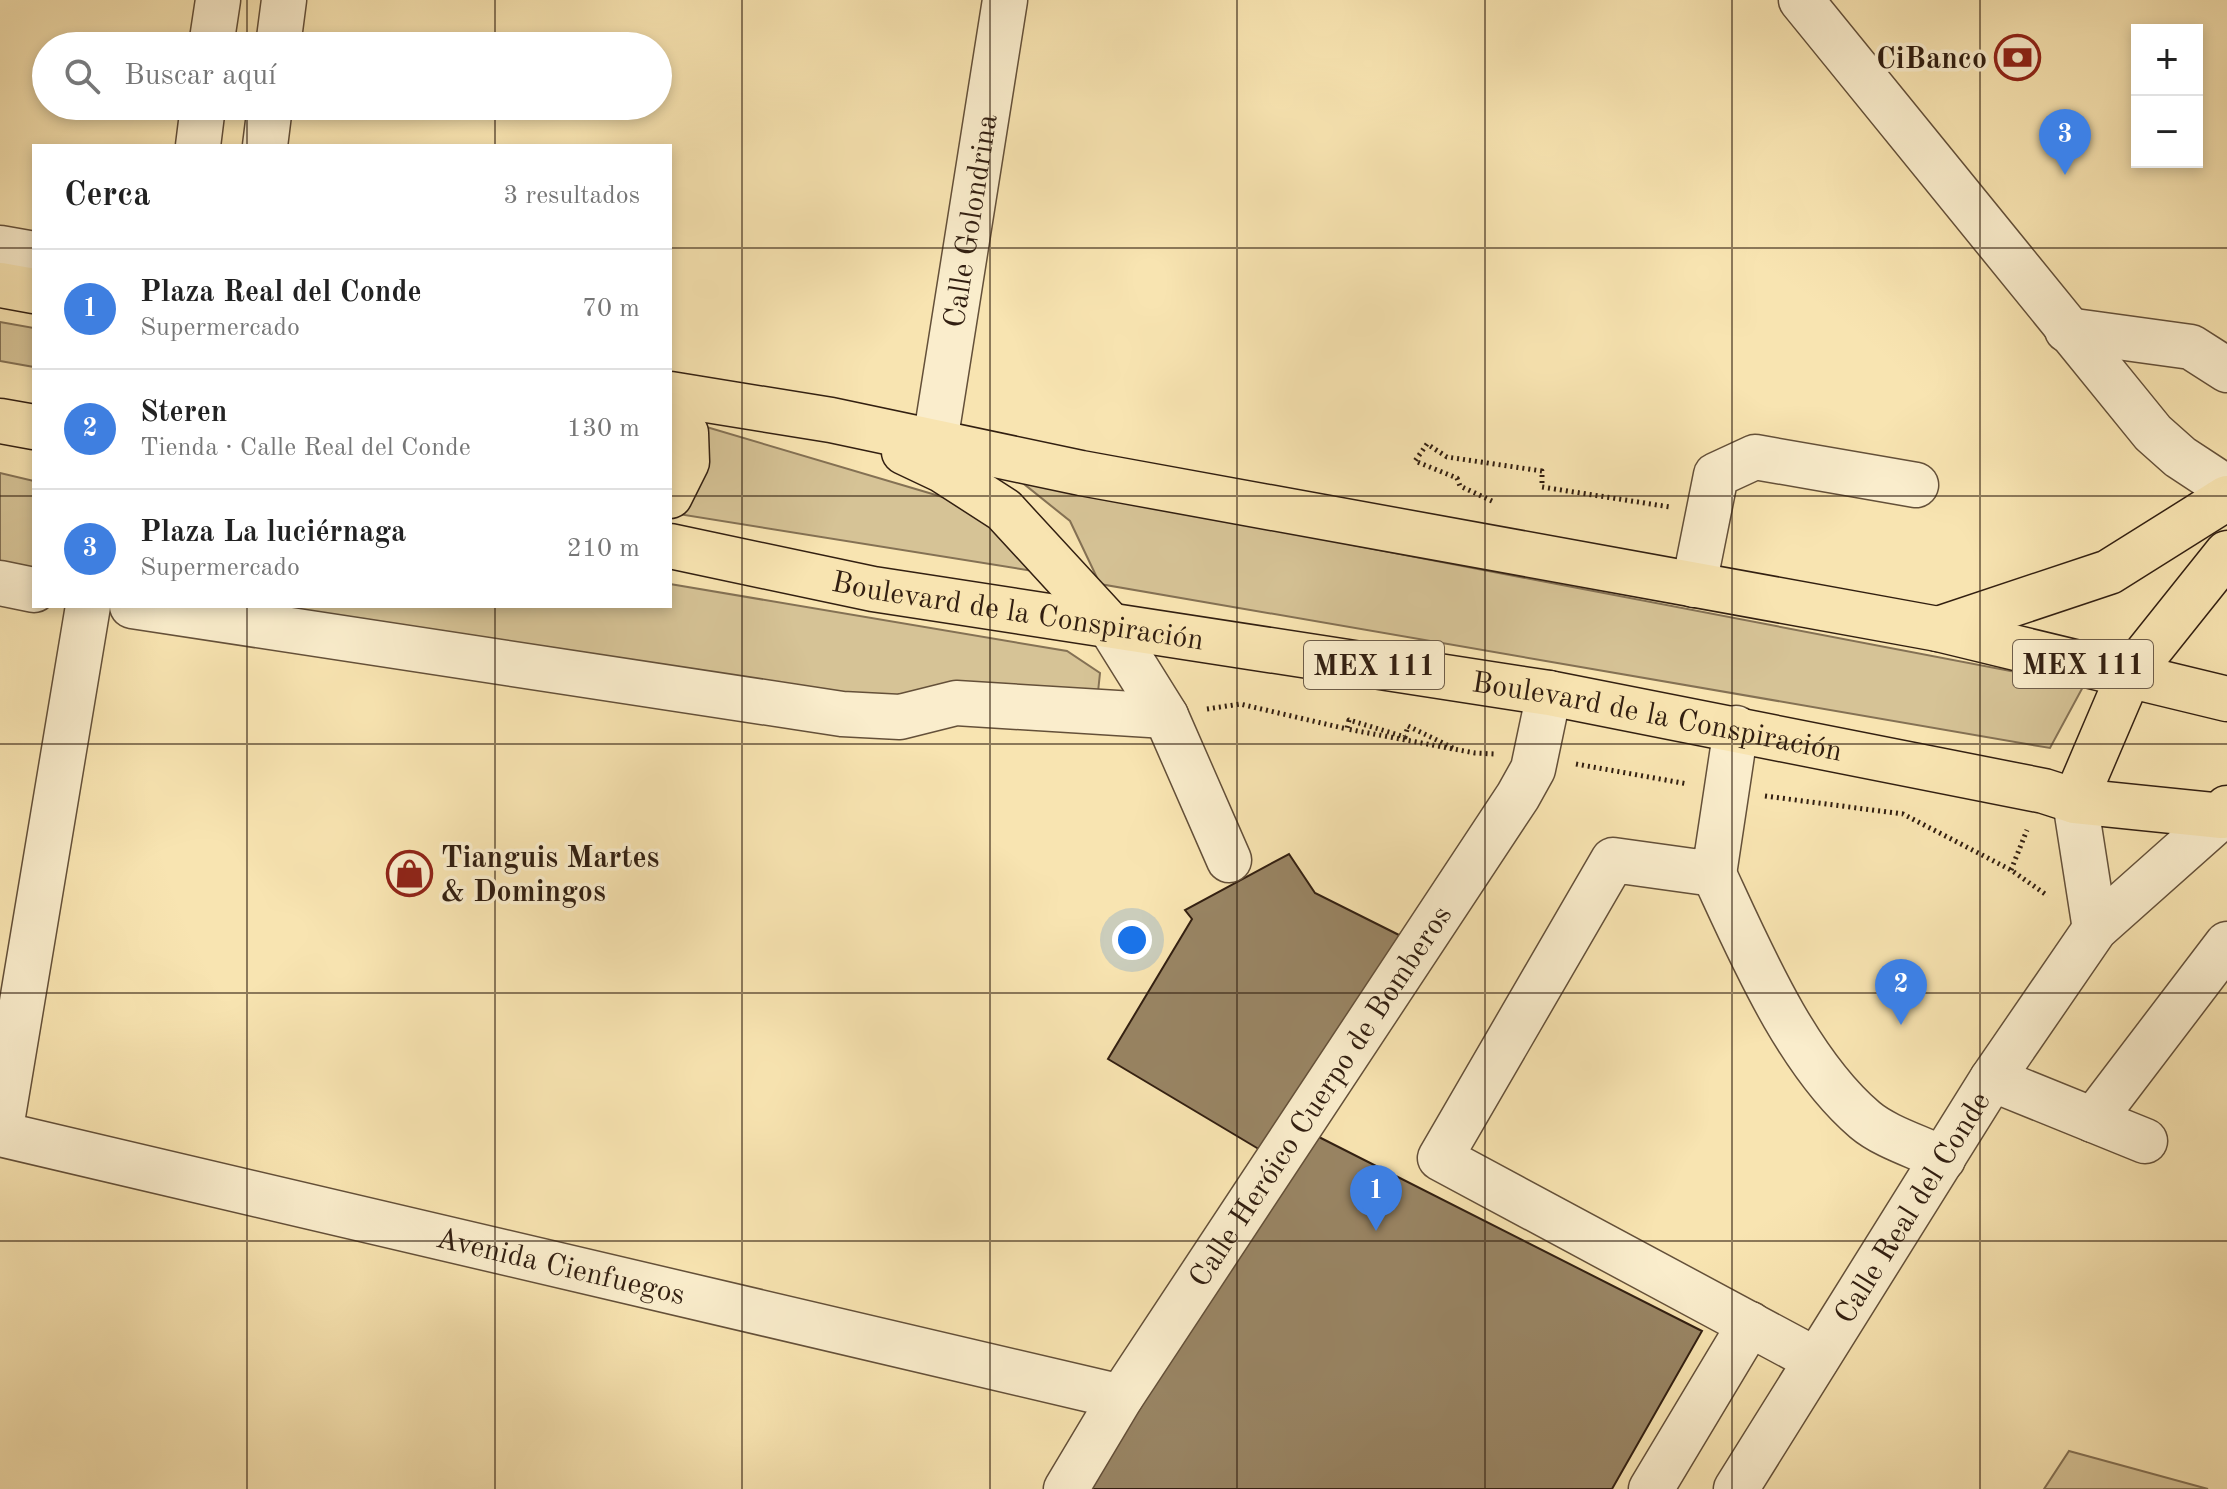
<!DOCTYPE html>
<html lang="es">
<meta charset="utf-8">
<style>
:root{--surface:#fff;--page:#f6f6f6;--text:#222;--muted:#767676;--line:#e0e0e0;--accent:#8f2418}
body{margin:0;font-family:"Old Standard TT",serif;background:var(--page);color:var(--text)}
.controls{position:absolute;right:24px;top:24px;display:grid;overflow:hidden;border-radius:0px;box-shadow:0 4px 12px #0003}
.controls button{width:72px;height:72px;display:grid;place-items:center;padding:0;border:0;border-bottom:2px solid var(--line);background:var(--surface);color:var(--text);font:40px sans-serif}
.you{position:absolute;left:1132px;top:940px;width:28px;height:28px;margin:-20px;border:6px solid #fff;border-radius:50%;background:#1a73e8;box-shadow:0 0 0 12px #1a73e833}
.badge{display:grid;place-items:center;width:52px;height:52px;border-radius:50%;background:var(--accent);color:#fff;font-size:26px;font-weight:700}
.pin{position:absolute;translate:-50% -66px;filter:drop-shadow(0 2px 4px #0008)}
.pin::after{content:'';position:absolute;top:42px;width:28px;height:24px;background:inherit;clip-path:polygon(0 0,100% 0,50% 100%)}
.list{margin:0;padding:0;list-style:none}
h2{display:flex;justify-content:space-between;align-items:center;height:104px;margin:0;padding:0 32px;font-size:34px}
h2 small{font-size:26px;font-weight:400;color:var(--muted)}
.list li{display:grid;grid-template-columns:52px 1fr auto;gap:24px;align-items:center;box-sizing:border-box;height:120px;padding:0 32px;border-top:2px solid var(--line)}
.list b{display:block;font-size:30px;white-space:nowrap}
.list p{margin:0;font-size:26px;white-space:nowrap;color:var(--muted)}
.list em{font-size:26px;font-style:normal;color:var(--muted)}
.icon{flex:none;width:44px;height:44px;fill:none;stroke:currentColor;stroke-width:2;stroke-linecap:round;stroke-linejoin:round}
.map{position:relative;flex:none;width:2227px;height:1489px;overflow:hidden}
.search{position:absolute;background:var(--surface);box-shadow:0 4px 12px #0003;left:32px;top:32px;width:640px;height:88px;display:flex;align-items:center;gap:20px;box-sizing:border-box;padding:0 28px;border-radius:44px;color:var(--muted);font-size:30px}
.panel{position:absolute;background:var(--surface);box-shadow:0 4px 12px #0003;left:32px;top:144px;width:640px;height:464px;border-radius:0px}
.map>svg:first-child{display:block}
</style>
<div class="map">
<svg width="2227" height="1489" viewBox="0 0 2227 1489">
<rect width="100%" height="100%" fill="#f8e4b1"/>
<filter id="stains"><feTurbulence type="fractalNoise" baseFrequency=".0025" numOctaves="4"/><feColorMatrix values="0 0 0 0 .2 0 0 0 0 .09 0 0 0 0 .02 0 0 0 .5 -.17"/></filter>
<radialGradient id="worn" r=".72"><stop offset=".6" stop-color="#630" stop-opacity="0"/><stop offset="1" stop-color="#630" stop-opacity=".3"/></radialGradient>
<!-- green -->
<path fill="#d6c396" stroke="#847154" stroke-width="2" d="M0,322L34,328V367L0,361Z
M693,423L946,498L1013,529L1052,574L672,513Z
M1004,468L1353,545L2084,685L2050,748L1100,584L1070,521Z
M0,473L34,481V576L0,569Z
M670,584L1067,651L1100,673L1098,692L893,707L188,606H670Z
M2069,1451L2208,1489H2044Z"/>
<!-- building -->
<path fill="#998564" stroke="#321f11" stroke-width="2" d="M1289,854L1315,893L1401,936L1262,1151L1108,1059L1192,919L1185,910Z
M1309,1132L1702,1331L1612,1489H1087Z"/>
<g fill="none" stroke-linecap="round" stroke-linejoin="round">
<defs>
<g id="minor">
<path d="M1801,0L2153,433L2180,457L2227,488"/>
<path d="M211,46L218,0"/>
<path d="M278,46L284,0"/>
<path d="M198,146L203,106"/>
<path d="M265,146L270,106"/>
<path d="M0,248L34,254"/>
<path d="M2067,330L2191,347L2227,370"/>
<path id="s1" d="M935,442L1005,0"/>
<path d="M0,583L34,590"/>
<path d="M1694,585L1716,475L1755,457L1916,485"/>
<path d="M132,606L842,714L900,717L956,703L1166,716"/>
<path d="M1108,623L1166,716L1229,860"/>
<path d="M1736,728L1714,874L1613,860L1440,1158L1816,1360"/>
<path d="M2075,801L2095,929"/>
<path d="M1714,874C1751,954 1797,1062 1865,1120C1885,1137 1919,1147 1943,1159"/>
<path d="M1992,1079L2145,1141"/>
<path d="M2093,1120L2227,944"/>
<path id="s2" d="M0,1134L1121,1397"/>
<path d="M0,1134L88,606"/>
<path id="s3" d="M1066,1489L1121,1397L1518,796L1533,769L1549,693"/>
<path d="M1651,1489L1750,1324"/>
<path id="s4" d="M1736,1489L1992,1079L2095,929L2222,816H2227"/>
</g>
<g id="major">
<path d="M0,285L34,291"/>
<path d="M670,394L831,420L1081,473L1938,629L2227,699"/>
<path d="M670,412L686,433L687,462L670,496"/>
<path d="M0,421L34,427"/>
<path d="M904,452L942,470L1004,510L1108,623"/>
<path id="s5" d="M670,546L873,589L1549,693L2044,791L2075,801L2222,816L2227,808"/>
<path d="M1938,629L2109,572L2227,498"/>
<path d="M2075,801L2128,677L2227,553"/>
</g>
</defs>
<!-- minor casing -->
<use href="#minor" stroke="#645039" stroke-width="47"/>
<!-- major casing -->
<use href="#major" stroke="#321f11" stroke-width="47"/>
<!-- path -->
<path stroke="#321f11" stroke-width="5" stroke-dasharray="2 4" stroke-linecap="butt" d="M1492,501L1460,486L1457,478L1415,461L1427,444L1447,457L1542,471V487L1670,507
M1207,709L1240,704L1347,729
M1453,748L1408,726L1405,737L1349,720L1347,729L1475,753L1494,754
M1576,764L1688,784
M1765,796L1903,814L2011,870L2048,896
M2011,870L2027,830"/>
<!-- minor -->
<use href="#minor" stroke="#faedcc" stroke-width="44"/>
<!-- major -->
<use href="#major" stroke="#f8e4b1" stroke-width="44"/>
</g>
<!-- grid -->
<path fill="none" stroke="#321f11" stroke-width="2" stroke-opacity="0.55" d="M247,0V46M495,0V46M742,0V1489M990,0V1489M1237,0V1489M1485,0V1489M1732,0V1489M1980,0V1489M247,106V146M495,106V146M0,248H34M670,248H2227M0,496H34M670,496H2227M247,606V1489M495,606V1489M0,744H2227M0,993H2227M0,1241H2227"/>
<!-- icons -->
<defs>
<symbol id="bank-ring" viewBox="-11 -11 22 22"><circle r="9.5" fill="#faedcc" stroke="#8f2418" stroke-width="1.5"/><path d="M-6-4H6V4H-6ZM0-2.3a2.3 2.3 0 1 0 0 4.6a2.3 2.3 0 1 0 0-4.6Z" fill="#8f2418"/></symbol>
<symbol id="shop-ring" viewBox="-11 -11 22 22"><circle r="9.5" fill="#faedcc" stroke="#8f2418" stroke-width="1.5"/><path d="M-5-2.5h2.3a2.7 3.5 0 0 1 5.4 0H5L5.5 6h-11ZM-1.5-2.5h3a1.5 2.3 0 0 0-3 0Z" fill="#8f2418"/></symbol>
</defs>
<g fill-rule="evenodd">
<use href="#bank-ring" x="1992" y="32" width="51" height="51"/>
<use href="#shop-ring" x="384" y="848" width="51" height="51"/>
</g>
<g text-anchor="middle" stroke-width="7" stroke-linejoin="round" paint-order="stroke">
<!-- shield labels -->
<g fill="#faedcc" stroke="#6e5d49" stroke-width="2">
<rect x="2013" y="640" width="140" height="48" rx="6"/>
<rect x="1304" y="641" width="140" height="48" rx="6"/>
</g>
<g font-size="28" font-weight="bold" fill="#321f11">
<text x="2083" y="674">MEX 111</text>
<text x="1374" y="675">MEX 111</text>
</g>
<!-- poi labels -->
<g font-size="30" font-weight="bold" fill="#321f11" stroke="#faedcc" text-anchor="end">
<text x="1987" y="68">CiBanco</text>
<text x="441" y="867" text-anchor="start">Tianguis Martes<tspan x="441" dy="34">&amp; Domingos</tspan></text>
</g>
<!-- street labels -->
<g font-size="30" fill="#321f11" stroke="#faedcc">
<text dy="10" stroke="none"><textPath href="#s1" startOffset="224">Calle Golondrina</textPath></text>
<text dy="10" stroke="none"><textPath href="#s5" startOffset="354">Boulevard de la Conspiración</textPath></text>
<text dy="10" stroke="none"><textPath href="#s5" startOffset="1002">Boulevard de la Conspiración</textPath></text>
<text dy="10" stroke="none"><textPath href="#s3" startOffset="468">Calle Heróico Cuerpo de Bomberos</textPath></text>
<text dy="10" stroke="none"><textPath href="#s4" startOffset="332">Calle Real del Conde</textPath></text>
<text dy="10" stroke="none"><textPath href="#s2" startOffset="576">Avenida Cienfuegos</textPath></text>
</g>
</g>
<rect width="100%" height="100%" filter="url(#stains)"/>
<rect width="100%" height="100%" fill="url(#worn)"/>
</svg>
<div class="controls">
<button>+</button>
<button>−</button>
</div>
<div class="you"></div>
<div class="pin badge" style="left:1376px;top:1231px;background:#3f7fe0">1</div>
<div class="pin badge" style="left:1901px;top:1025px;background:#3f7fe0">2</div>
<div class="pin badge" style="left:2065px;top:175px;background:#3f7fe0">3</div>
<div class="search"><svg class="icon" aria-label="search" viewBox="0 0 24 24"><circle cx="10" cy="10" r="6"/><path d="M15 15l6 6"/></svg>Buscar aquí</div>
<section class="panel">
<h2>Cerca<small>3 resultados</small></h2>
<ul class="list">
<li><span class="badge" style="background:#3f7fe0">1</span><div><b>Plaza Real del Conde</b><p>Supermercado</p></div><em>70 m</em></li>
<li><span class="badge" style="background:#3f7fe0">2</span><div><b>Steren</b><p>Tienda · Calle Real del Conde</p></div><em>130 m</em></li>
<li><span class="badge" style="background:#3f7fe0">3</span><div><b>Plaza La luciérnaga</b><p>Supermercado</p></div><em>210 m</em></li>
</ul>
</section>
</div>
